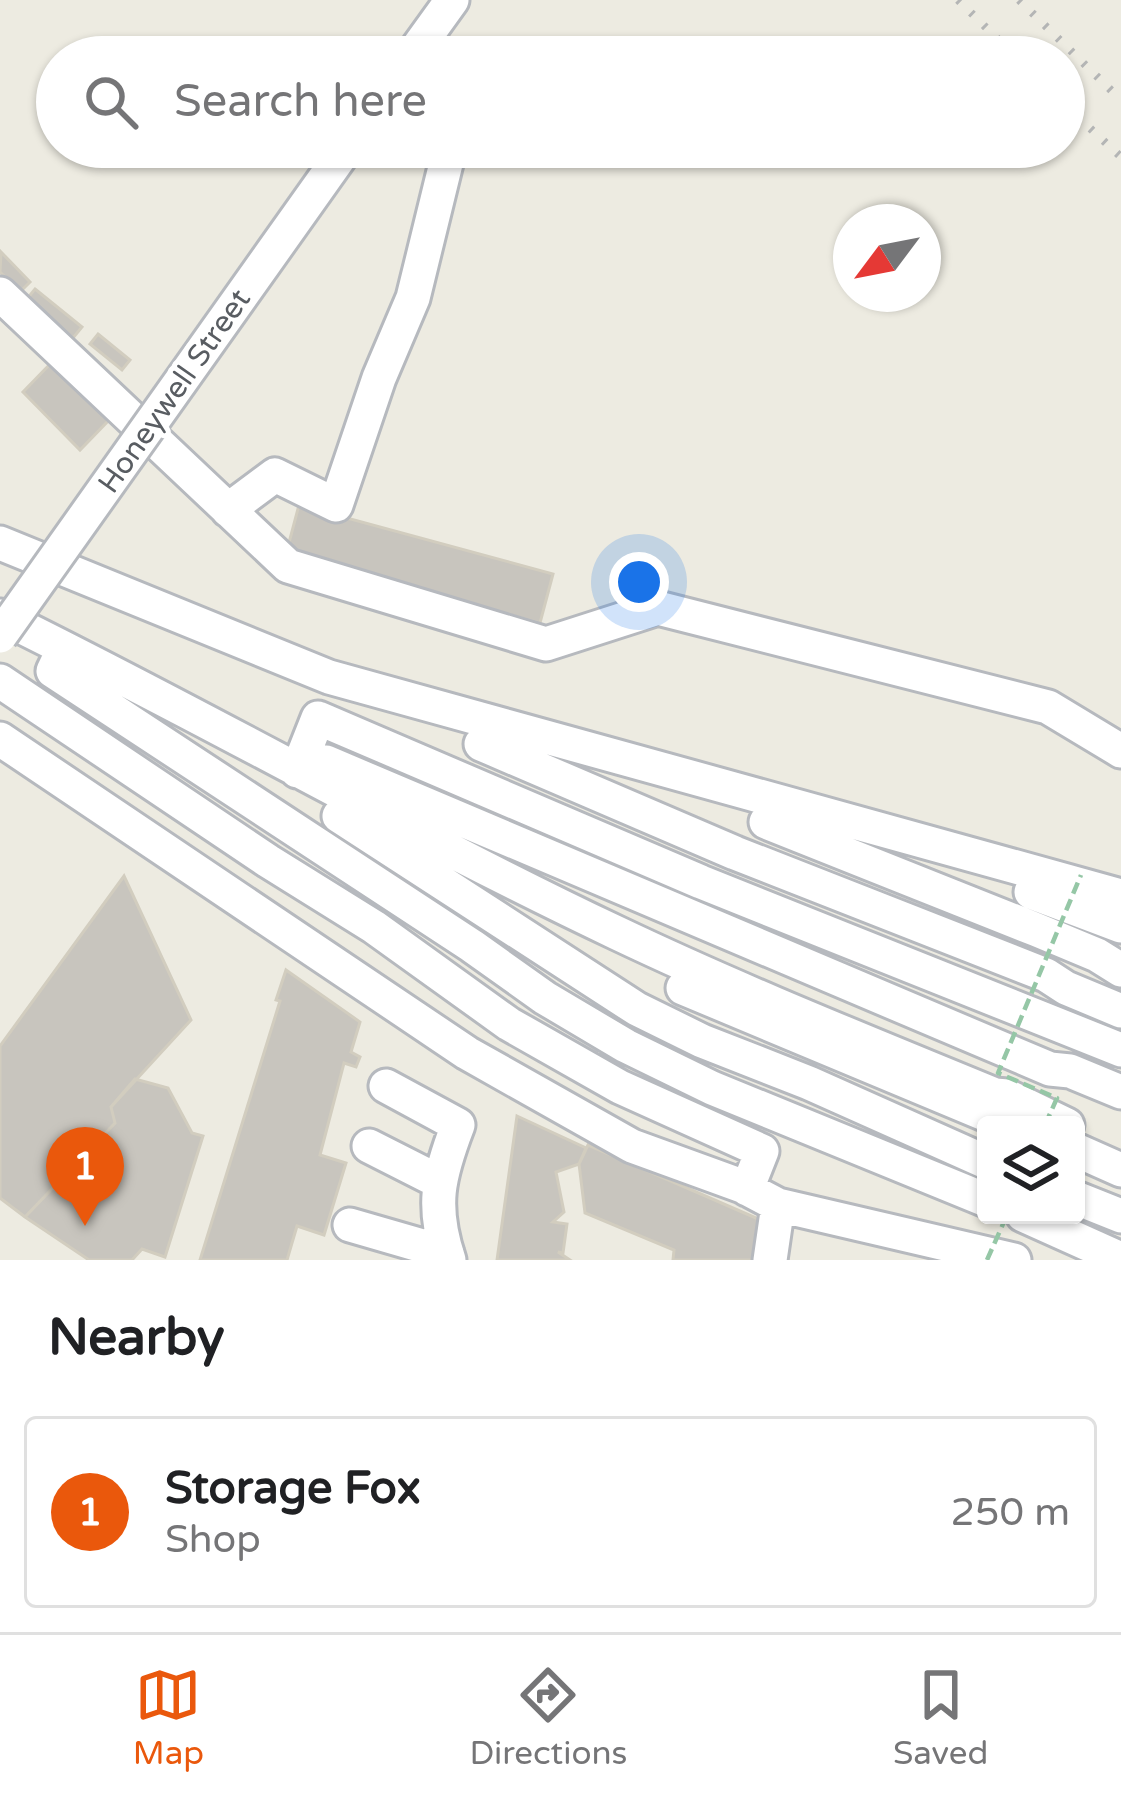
<!DOCTYPE html>
<style>
:root{--surface:#fff;--page:#f6f6f6;--text:#202124;--muted:#757577;--line:#e0e0e0;--accent:#ea580c}
body{margin:0;font-family:"Varela Round",sans-serif;background:var(--page);color:var(--text)}
.controls{position:absolute;right:36px;bottom:36px;display:grid;overflow:hidden;border-radius:12px;box-shadow:0 3px 9px #0004}
.controls button{width:108px;height:108px;display:grid;place-items:center;padding:0;border:0;border-bottom:3px solid var(--line);background:var(--surface);color:var(--text);font:60px sans-serif}
.compass{position:absolute;left:833px;top:204px;width:108px;height:108px;border-radius:50%;background:var(--surface);box-shadow:0 3px 9px #0004;rotate:238deg}
.you{position:absolute;left:639px;top:582px;width:42px;height:42px;margin:-30px;border:9px solid #fff;border-radius:50%;background:#1a73e8;box-shadow:0 0 0 18px #1a73e833}
.badge{display:grid;place-items:center;width:78px;height:78px;border-radius:50%;background:var(--accent);color:#fff;font-size:39px;font-weight:700}
.pin{position:absolute;translate:-50% -99px;filter:drop-shadow(0 3px 6px #0008)}
.pin::after{content:'';position:absolute;top:63px;width:42px;height:36px;background:inherit;clip-path:polygon(0 0,100% 0,50% 100%)}
.list{margin:0;padding:0;list-style:none}
h2{display:flex;justify-content:space-between;align-items:center;height:156px;margin:0;padding:0 48px;font-size:51px}
h2 small{font-size:39px;font-weight:400;color:var(--muted)}
.list li{display:grid;grid-template-columns:78px 1fr auto;gap:36px;align-items:center;box-sizing:border-box;height:192px;margin:0 24px 24px;padding:0 24px;border:3px solid var(--line);border-radius:12px}
.list b{display:block;font-size:45px;white-space:nowrap}
.list p{margin:0;font-size:39px;white-space:nowrap;color:var(--muted)}
.list em{font-size:39px;font-style:normal;color:var(--muted)}
.icon{flex:none;width:66px;height:66px;fill:none;stroke:currentColor;stroke-width:2;stroke-linecap:round;stroke-linejoin:round}
.map{position:relative;flex:none;width:1121px;height:1260px;overflow:hidden}
.search{position:absolute;background:var(--surface);box-shadow:0 3px 9px #0004;left:36px;right:36px;top:36px;height:132px;display:flex;align-items:center;gap:30px;box-sizing:border-box;padding:0 42px;border-radius:66px;color:var(--muted);font-size:45px}
.sheet{height:372px;background:var(--surface)}
nav{display:flex;justify-content:space-around;align-items:center;box-sizing:border-box;height:168px;border-top:3px solid var(--line);background:var(--surface);font-size:33px;color:var(--muted)}
nav a{display:grid;justify-items:center;gap:6px}
nav .on{color:var(--accent)}
.map>svg:first-child{display:block}
</style>
<div class="map">
<svg width="1121" height="1260" viewBox="0 0 1121 1260">
<rect width="100%" height="100%" fill="#edebe1"/>
<!-- building -->
<path fill="#c8c5be" stroke="#d2cdbf" stroke-width="3" d="M1,252L30,282L20,292L0,272Z
M35,289L82,327L73,338L26,300Z
M98,334L130,360L122,370L90,344Z
M52,362L111,418L80,450L23,392Z
M299,505L553,574L540,623L286,554Z
M124,876L191,1020L111,1107L115,1123L25,1217L0,1198V1046Z
M286,970L360,1022L351,1052L360,1057L356,1067L344,1063L320,1155L346,1163L324,1235L297,1226L287,1260H200L280,1001L276,1000Z
M135,1079L168,1088L192,1133L203,1136L165,1257L142,1249L132,1260H89L25,1217L115,1123L111,1107Z
M517,1116L586,1148L579,1164L556,1172L564,1212L553,1222L567,1224L563,1253L558,1252L570,1260H497Z
M588,1145L763,1221L758,1260H673L674,1250L585,1213L579,1164Z"/>
<g fill="none" stroke-linecap="round" stroke-linejoin="round">
<defs>
<path id="minor" d="M411,57L452,0
M0,294L288,566L546,644L658,608L1048,707L1121,751
M228,510L275,475L336,505L379,378L413,298L450,147
M0,543L329,677L1121,896
M0,616C208,718 408,834 617,933C741,992 869,1043 995,1095L1007,1096L1067,1125
M63,650L53,671L472,946L545,998L626,1046L712,1088L986,1200
M0,681L268,861L374,927L509,1024L620,1087L762,1151L747,1189
M0,739L467,1053L632,1146L742,1186L778,1205L1014,1260
M481,744L735,853L1046,975L1066,988L1121,1011
M326,762L1050,1069L1070,1071L1121,1092
M297,771L318,718L701,882L1121,1050
M339,816L637,1009L702,1041L809,1083L986,1162
M766,822L1037,930L1097,955L1121,970
M1031,892L1121,926
M683,988L1011,1125
M386,1086L458,1125C438,1177 431,1206 449,1260
M369,1146L438,1181
M1076,1150L1121,1170
M1076,1198L1121,1216
M1023,1215L1121,1259
M350,1225L447,1253
M770,1260L778,1205"/>
</defs>
<!-- minor casing -->
<use href="#minor" stroke="#b6b9be" stroke-width="39"/>
<!-- minor -->
<use href="#minor" stroke="#fff" stroke-width="33"/>
<!-- rail -->
<path stroke="#b4b5b5" stroke-width="8" stroke-dasharray="3 15" stroke-linecap="butt" d="M958,0L1016,57
M1019,0L1121,100
M1064,104L1121,157"/>
<defs>
<path id="minor-bridge" d="M0,636L347,147"/>
</defs>
<!-- minor-bridge casing -->
<use href="#minor-bridge" stroke="#b6b9be" stroke-width="39" stroke-linecap="butt"/>
<!-- path-bridge -->
<path stroke="#95c7a6" stroke-width="4.5" stroke-dasharray="12 6" stroke-linecap="butt" d="M1045,1125L1057,1098L998,1073L1081,875
M987,1260L1007,1215"/>
<!-- minor-bridge -->
<use href="#minor-bridge" stroke="#fff" stroke-width="33"/>
</g>
<g text-anchor="middle" stroke-width="10" stroke-linejoin="round" paint-order="stroke">
<!-- street labels -->
<g font-size="30" fill="#595d62" stroke="#fff">
<text transform="translate(174 391) rotate(-55)" y="10">Honeywell Street</text>
</g>
</g>
</svg>
<div class="controls">
<button><svg class="icon" aria-label="layers" viewBox="0 0 24 24"><path d="M12 4l9 5-9 5-9-5zM3 14l9 5 9-5"/></svg></button>
</div>
<svg class="compass" viewBox="-18 -18 36 36"><path d="M0-13l5 13h-10z" fill="#e53935"/><path d="M0 13l5-13h-10z" fill="#757577"/></svg>
<div class="you"></div>
<div class="pin badge" style="left:85px;top:1226px">1</div>
<div class="search"><svg class="icon" aria-label="search" viewBox="0 0 24 24"><circle cx="10" cy="10" r="6"/><path d="M15 15l6 6"/></svg>Search here</div>
</div>
<section class="sheet">
<h2>Nearby<small></small></h2>
<ul class="list">
<li><span class="badge">1</span><div><b>Storage Fox</b><p>Shop</p></div><em>250 m</em></li>
</ul>
</section>
<nav>
<a class="on"><svg class="icon" aria-label="map" viewBox="0 0 24 24"><path d="M3 6l6-2 6 2 6-2v14l-6 2-6-2-6 2zM9 4v14M15 6v14"/></svg>Map</a>
<a><svg class="icon" aria-label="directions" viewBox="0 0 24 24"><path d="M12 3l9 9-9 9-9-9zM9 14v-3h6M13 9l2 2-2 2"/></svg>Directions</a>
<a><svg class="icon" aria-label="saved" viewBox="0 0 24 24"><path d="M7 4h10v16l-5-4-5 4z"/></svg>Saved</a>
</nav>
